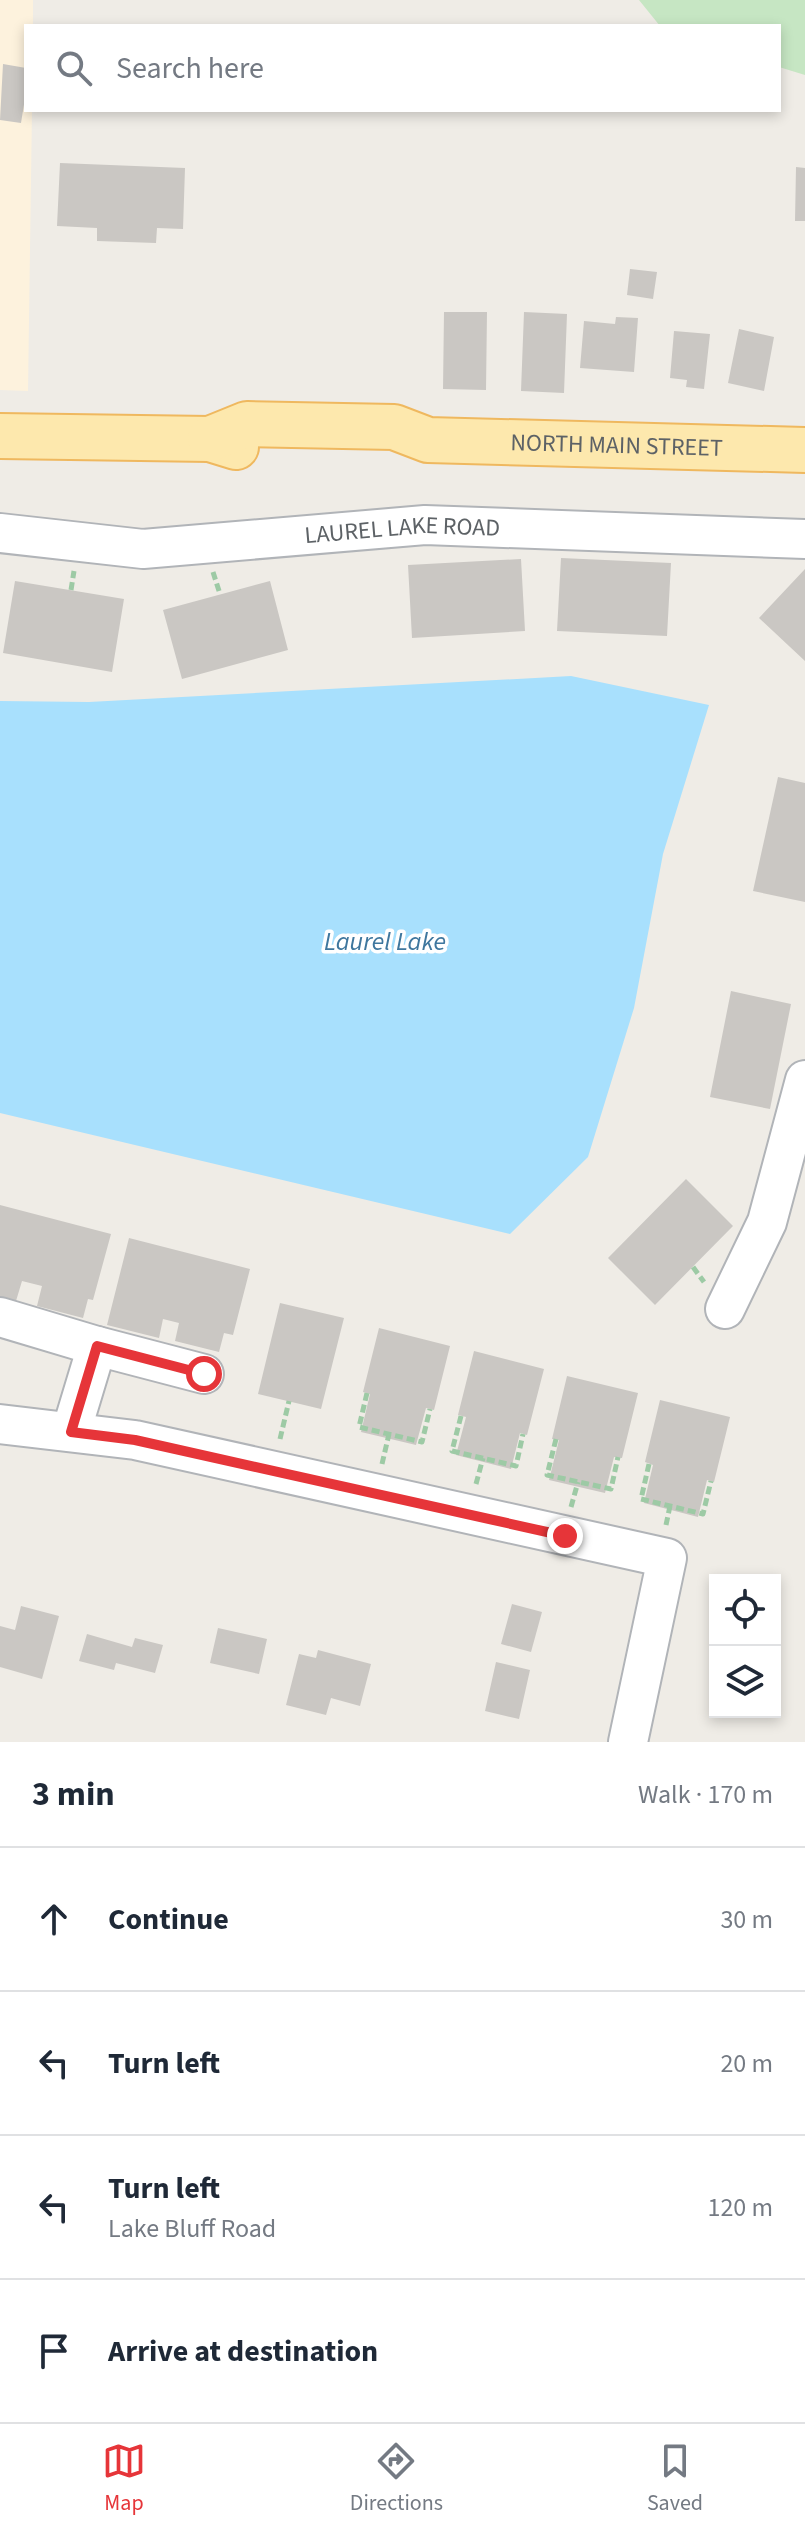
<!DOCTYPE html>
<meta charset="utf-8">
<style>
:root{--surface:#fff;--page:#f6f6f7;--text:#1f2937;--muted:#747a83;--line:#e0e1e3;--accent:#e63539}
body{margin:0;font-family:"Source Sans 3",sans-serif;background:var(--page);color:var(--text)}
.controls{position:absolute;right:24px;bottom:24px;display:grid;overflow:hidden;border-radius:0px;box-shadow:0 4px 12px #0003}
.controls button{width:72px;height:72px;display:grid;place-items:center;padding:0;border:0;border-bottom:2px solid var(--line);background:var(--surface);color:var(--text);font:40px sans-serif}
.stop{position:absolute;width:24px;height:24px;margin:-18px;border:6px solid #e63539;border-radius:50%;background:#fff}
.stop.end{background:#e63539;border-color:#fff;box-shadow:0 2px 8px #0008}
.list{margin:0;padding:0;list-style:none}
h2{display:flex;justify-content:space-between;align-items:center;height:104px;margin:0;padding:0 32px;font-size:34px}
h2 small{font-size:26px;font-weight:400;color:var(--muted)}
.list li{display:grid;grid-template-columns:52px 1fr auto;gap:24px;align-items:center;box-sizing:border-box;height:144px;padding:0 32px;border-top:2px solid var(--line)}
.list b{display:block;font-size:30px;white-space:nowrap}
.list p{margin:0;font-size:26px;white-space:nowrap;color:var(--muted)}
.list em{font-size:26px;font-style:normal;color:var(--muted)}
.icon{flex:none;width:44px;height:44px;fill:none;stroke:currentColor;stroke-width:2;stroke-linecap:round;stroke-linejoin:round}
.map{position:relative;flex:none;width:805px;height:1742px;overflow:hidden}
.search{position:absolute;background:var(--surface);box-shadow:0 4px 12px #0003;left:24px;right:24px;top:24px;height:88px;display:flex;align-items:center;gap:20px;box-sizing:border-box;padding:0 28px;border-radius:0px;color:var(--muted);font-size:30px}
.sheet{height:680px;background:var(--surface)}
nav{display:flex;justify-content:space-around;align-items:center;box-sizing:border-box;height:112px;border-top:2px solid var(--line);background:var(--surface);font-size:22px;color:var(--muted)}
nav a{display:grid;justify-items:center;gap:4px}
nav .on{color:var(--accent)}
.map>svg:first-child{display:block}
</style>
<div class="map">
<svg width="805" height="1742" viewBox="0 0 805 1742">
<rect width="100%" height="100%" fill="#efece6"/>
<!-- commercial -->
<path fill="#fdf2dd" d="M0,0H33V26H26V110H32L28,391L0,390Z"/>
<!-- green -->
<path fill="#c6e6c3" d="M639,0H805V75L779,67V26H660Z"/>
<!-- water -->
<path fill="#a8e0fd" d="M571,676L709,705L663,854L634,1008L588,1157L510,1234L0,1113V701L89,702Z"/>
<!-- building -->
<path fill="#cac7c3" d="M3,64L26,68V92L21,123L0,120Z
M60,163L185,168L183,229L157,228L156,243L97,241V228L57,226Z
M796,167L805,168V221H795Z
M630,269L657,272L653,299L627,295Z
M444,312H487L486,390L443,389Z
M524,312L567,314L564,393L521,391Z
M616,317L638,318L634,372L580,368L584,321L615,324Z
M739,329L774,337L764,391L728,383Z
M674,331L710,334L704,389L686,387L687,380L670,378Z
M561,558L671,563L667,636L557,631Z
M521,559L525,631L412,638L408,565Z
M805,569V661L759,618Z
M15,581L124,599L112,672L3,653Z
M270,581L288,650L182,679L163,610Z
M778,777L805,783V902L753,891Z
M731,991L791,1004L770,1109L710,1097Z
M686,1179L733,1226L655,1305L608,1258Z
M0,1205L111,1234L93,1300L88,1299L83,1318L37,1306L42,1286L22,1281L16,1301L0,1297Z
M129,1238L250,1269L233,1335L224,1333L219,1352L175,1341L179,1323L163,1319L159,1338L107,1325Z
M280,1303L344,1318L321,1409L258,1394Z
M379,1328L450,1346L434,1410L426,1408L416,1445L361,1432L370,1394L363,1392Z
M474,1351L544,1369L527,1435L520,1433L511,1469L456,1455L466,1417L458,1415Z
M567,1376L638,1393L622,1458L614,1457L605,1493L549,1480L559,1440L552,1439Z
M660,1400L730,1417L714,1482L707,1480L698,1517L644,1503L653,1465L645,1462Z
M512,1604L542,1612L531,1652L501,1644Z
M21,1606L59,1616L42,1679L0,1667V1626L15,1630Z
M218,1628L267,1639L259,1674L210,1663Z
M87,1634L132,1647L135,1638L163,1645L155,1673L116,1663L114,1670L79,1661Z
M318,1650L371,1664L360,1706L331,1698L326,1715L286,1705L299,1654L316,1658Z
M496,1662L530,1670L519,1719L485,1711Z"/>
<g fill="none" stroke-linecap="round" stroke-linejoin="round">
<defs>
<g id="minor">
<path id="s1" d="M0,533L143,549L425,525L805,539"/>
<path d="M725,1309L767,1222L805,1080"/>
<path d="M0,1317L97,1346"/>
<path d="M0,1424L135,1440L667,1558L628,1742"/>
<path d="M71,1432L97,1346L204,1374"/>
</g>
<g id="major">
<path d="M0,436L210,439L236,447"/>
<path id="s2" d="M210,439L247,424L394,427L428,440L805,450"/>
</g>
</defs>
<!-- minor casing -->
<use href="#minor" stroke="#b1b4b8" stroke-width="42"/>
<!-- major casing -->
<use href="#major" stroke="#efb85f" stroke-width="48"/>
<!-- path -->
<path stroke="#9dcaa5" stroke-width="5" stroke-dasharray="8 4" stroke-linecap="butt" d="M213,572L220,594
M71,590L74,571
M693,1267L704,1282
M367,1393L359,1427L422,1442L430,1409
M461,1416L452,1451L516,1466L523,1434
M280,1439L289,1401
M556,1439L547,1475L611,1489L618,1457
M382,1464L389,1434
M649,1464L641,1499L703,1514L711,1481
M476,1484L483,1458
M571,1507L578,1482
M666,1525L670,1506"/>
<!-- minor -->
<use href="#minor" stroke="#fff" stroke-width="38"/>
<!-- major -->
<use href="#major" stroke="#fde8ad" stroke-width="44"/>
</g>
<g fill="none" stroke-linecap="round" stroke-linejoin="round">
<!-- route -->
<path stroke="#e63539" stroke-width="10" d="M204,1374L97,1346L71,1432L135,1440L565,1536"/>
</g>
<g text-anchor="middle" stroke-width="7" stroke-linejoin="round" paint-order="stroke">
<!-- street labels -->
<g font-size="24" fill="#5d6266" stroke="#fff">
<text dy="8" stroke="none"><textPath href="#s2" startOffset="412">NORTH MAIN STREET</textPath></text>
<text dy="8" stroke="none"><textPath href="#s1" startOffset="404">LAUREL LAKE ROAD</textPath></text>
</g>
<!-- water labels -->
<g font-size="26" font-style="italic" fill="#3f779e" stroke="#fff">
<text x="385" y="950">Laurel Lake</text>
</g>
</g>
</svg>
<div class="controls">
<button><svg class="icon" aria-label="locate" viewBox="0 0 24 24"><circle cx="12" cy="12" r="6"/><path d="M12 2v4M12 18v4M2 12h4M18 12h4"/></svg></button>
<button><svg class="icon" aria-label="layers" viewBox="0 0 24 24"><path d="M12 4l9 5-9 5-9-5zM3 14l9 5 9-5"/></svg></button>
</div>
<div class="stop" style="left:204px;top:1374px"></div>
<div class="stop end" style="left:565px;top:1536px"></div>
<div class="search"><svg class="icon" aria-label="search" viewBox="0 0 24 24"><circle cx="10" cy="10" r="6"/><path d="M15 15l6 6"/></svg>Search here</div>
</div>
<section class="sheet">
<h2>3 min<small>Walk · 170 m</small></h2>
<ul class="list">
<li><svg class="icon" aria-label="ahead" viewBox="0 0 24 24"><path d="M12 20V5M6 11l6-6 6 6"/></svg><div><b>Continue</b></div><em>30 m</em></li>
<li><svg class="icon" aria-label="left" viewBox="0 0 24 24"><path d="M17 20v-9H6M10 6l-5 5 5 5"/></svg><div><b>Turn left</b></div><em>20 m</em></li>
<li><svg class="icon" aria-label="left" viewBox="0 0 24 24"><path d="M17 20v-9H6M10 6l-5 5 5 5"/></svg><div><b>Turn left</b><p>Lake Bluff Road</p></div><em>120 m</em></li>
<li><svg class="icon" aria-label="arrive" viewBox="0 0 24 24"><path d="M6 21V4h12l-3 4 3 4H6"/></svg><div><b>Arrive at destination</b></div></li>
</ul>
</section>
<nav>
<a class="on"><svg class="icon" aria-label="map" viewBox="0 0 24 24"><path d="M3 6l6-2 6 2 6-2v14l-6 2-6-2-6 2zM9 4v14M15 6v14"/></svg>Map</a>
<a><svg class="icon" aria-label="directions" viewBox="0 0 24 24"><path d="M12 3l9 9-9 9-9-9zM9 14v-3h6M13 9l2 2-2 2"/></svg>Directions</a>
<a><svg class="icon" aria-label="saved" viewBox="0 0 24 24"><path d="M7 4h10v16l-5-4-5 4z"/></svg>Saved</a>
</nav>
